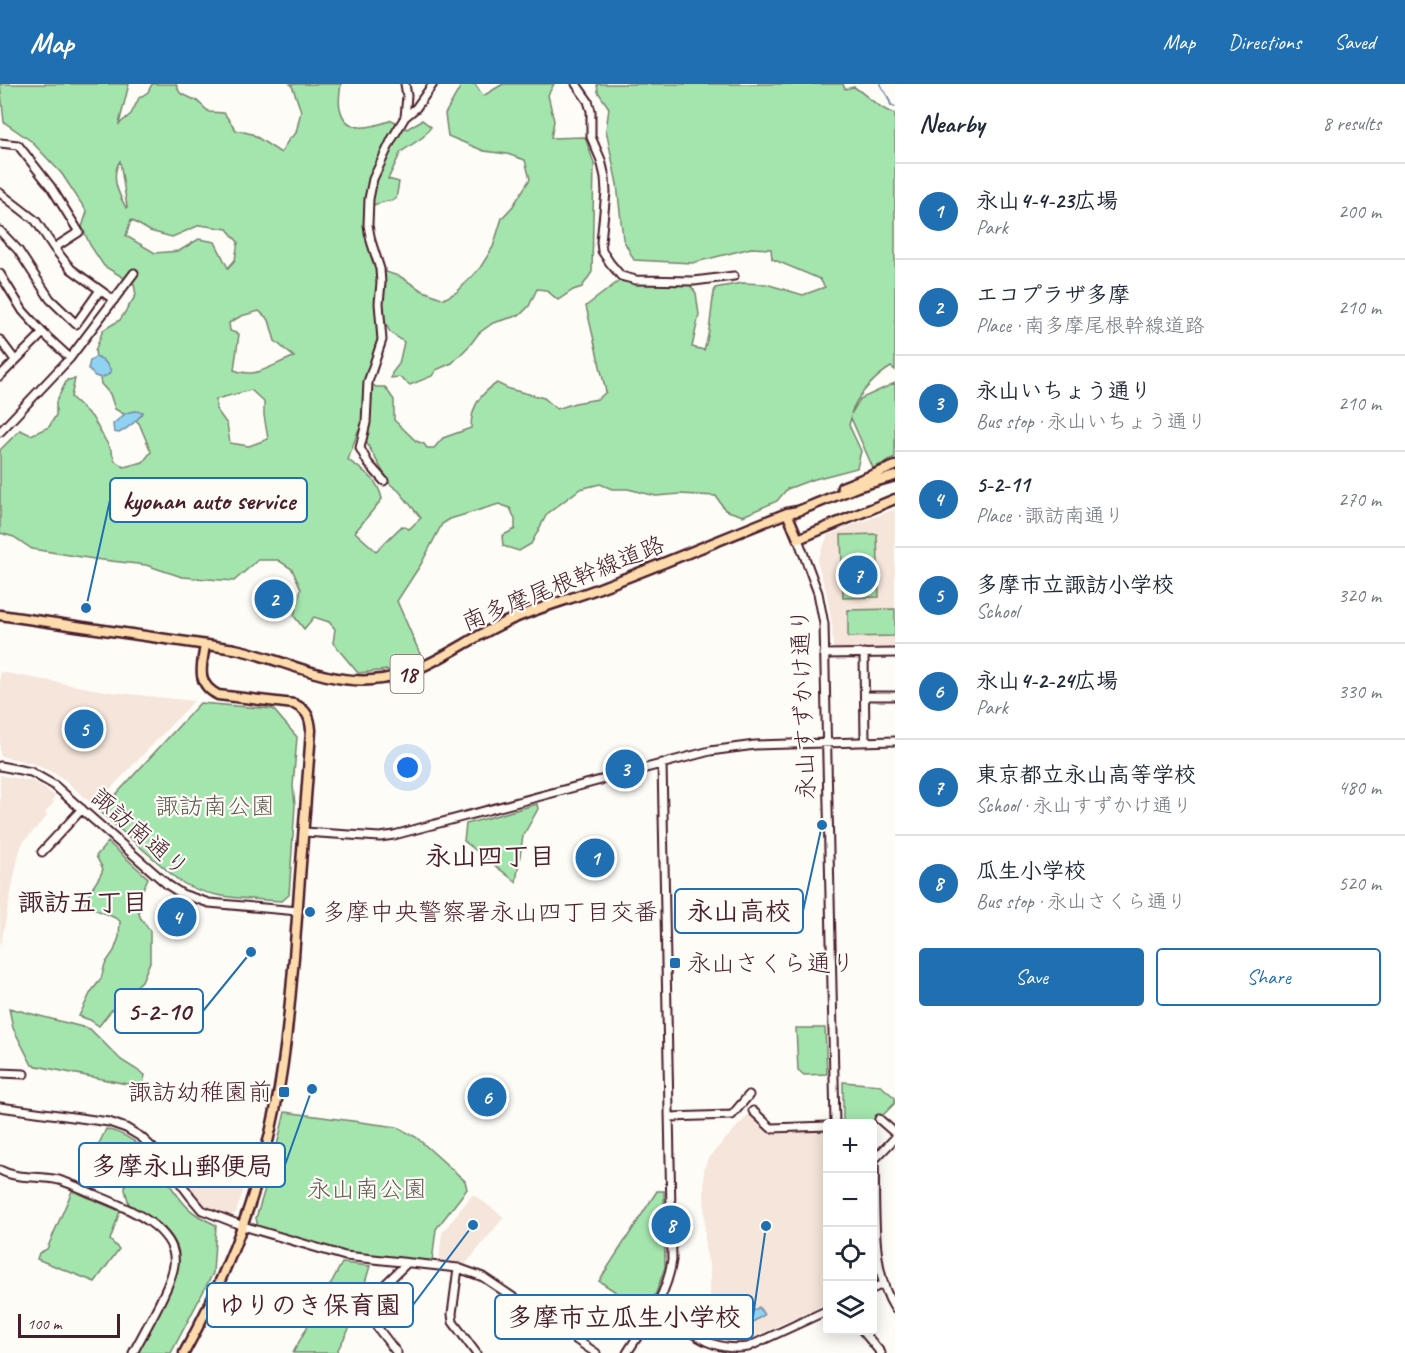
<!DOCTYPE html>
<meta charset="utf-8">
<style>
:root{--surface:#fff;--page:#f2f2f3;--text:#1f2937;--muted:#747a83;--line:#e0e1e3;--accent:#1f6fb2}
body{margin:0;font-family:Caveat,"Klee One",sans-serif;background:var(--page);color:var(--text)}
.controls{position:absolute;right:18px;bottom:18px;display:grid;overflow:hidden;border-radius:6px;box-shadow:0 3px 15px #0003}
.controls button{width:54px;height:54px;display:grid;place-items:center;padding:0;border:0;border-bottom:2px solid var(--line);background:var(--surface);color:var(--text);font:30px sans-serif}
.scale{position:absolute;left:18px;bottom:15px;width:102px;box-sizing:border-box;padding-left:6px;border:3px solid #4a1f2b;border-top:0;font-size:16px;line-height:21px;white-space:nowrap;color:#4a1f2b;-webkit-text-stroke:4px #fdfcf7;paint-order:stroke}
.you{position:absolute;left:408px;top:684px;width:21px;height:21px;margin:-15px;border:4px solid #fff;border-radius:50%;background:#1a73e8;box-shadow:0 0 0 9px #1a73e833}
.badge{display:grid;place-items:center;width:39px;height:39px;border-radius:50%;background:var(--accent);color:#fff;font-size:20px;font-weight:700}
.pin{position:absolute;translate:-50% -50%;border:3px solid #fff;box-shadow:0 2px 6px #0006}
.list{margin:0;padding:0;list-style:none}
h2{display:flex;justify-content:space-between;align-items:center;height:78px;margin:0;padding:0 24px;font-size:26px}
h2 small{font-size:20px;font-weight:400;color:var(--muted)}
.list li{display:grid;grid-template-columns:39px 1fr auto;gap:18px;align-items:center;box-sizing:border-box;height:96px;padding:0 24px;border-top:2px solid var(--line)}
.list b{display:block;font-size:22px;white-space:nowrap}
.list p{margin:0;font-size:20px;white-space:nowrap;color:var(--muted)}
.list em{font-size:20px;font-style:normal;color:var(--muted)}
.actions{display:flex;gap:12px;padding:18px 24px}
.actions a{flex:1;padding:14px 0;border:2px solid var(--accent);border-radius:6px;text-align:center;font-size:21px;color:var(--accent)}
.actions .main{background:var(--accent);color:#fff}
.icon{flex:none;width:33px;height:33px;fill:none;stroke:currentColor;stroke-width:2;stroke-linecap:round;stroke-linejoin:round}
.map{position:relative;flex:none;width:895px;height:1269px;overflow:hidden}
header{display:flex;align-items:center;gap:36px;box-sizing:border-box;height:84px;padding:0 30px;background:var(--accent);color:#fff}
header strong{font-size:28px}
nav{display:flex;gap:33px;margin-inline-start:auto;font-size:21px}
main{display:flex}
aside{flex:1;background:var(--surface)}
.map>svg:first-child{display:block}
</style>
<header>
<strong>Map</strong>
<nav><a>Map</a><a>Directions</a><a>Saved</a></nav>
</header>
<main>
<div class="map">
<svg width="895" height="1269" viewBox="0 0 895 1269">
<rect width="100%" height="100%" fill="#fdfcf7"/>
<filter id="ink" filterUnits="userSpaceOnUse"><feTurbulence type="fractalNoise" baseFrequency=".0167" numOctaves="2"/><feDisplacementMap in="SourceGraphic" scale="12" xChannelSelector="R" yChannelSelector="G"/><feConvolveMatrix kernelMatrix="1 2 1 2 8 2 1 2 1" color-interpolation-filters="sRGB"/></filter>
<g filter="url(#ink)">
<!-- built -->
<path fill="#f5e5da" d="M895,425V565L836,567L833,563L832,539L826,506L817,477L828,451Z
M0,588L110,608L194,617L94,722L65,696L50,687L28,678L0,672Z
M0,691L35,698L55,712L52,716L54,718L45,729L47,732L23,758L19,769L0,864Z
M750,1029L770,1047L822,1045L827,1049V1219L754,1253L740,1258H724L709,1253L695,1243L710,1213V1184L705,1164L704,1086L708,1074Z
M185,1069L249,1087L236,1129L228,1132L204,1121L198,1115L171,1081Z
M472,1111H474L504,1133L464,1182L439,1177L442,1149Z"/>
<!-- green -->
<path fill="#a4e5ae" stroke="#77826c" stroke-width="1.5" fill-rule="evenodd" d="M0,0H129L119,40L131,30L139,14L148,8L152,0H176L180,9L197,17L209,28L224,29L236,46L252,50L281,69L289,55L296,49L301,27L293,4L290,0H341C340,7 338,17 340,24C346,52 373,43 392,36L407,45L422,36L431,43L423,53L401,68L388,95L399,98L396,115L365,123L364,151L386,188L401,193L421,206L444,215L457,208L480,184L493,163L502,134L513,122L530,95L525,76L507,70L484,67L448,52L445,30L462,0H475L483,12L503,0H554L548,11L554,37L551,54L585,53L594,79L592,188L582,203L573,206L558,216L546,206L537,205L529,222L520,231L493,239L479,249L470,261L452,279L436,286L432,292L410,301L399,293L391,294L392,289L399,280L404,258L390,248L385,239L378,240L379,264L366,296L376,303H385L394,316V336L416,357L424,360L427,364H434L443,354L471,344C471,323 480,310 497,299L509,305L544,314L557,325L575,319L598,315L606,308L586,222L619,197C643,200 662,199 685,194L696,209L699,231L692,263L704,266C712,245 710,225 715,204L742,199L766,200L803,211L825,203L820,195L772,175L771,165L751,164L692,179L634,176L623,155L617,100L606,46L609,24L598,8L597,0H843L845,5L854,3C868,12 879,25 895,30V286L891,283C876,292 855,313 851,330L860,315L895,299V374L873,384L851,334L849,341L861,367L857,384L811,396L787,405L777,417L743,432L725,426L716,412L680,410L656,412L628,405H612L600,400L580,405L547,430L531,460L519,467L503,462L502,452L515,445V435L510,424L499,420L450,435L442,440L421,480L397,517L421,572L399,585L358,589L333,559L335,545L329,538L314,533L304,545L294,532L301,505L292,485L278,476H258L234,497L182,493L146,481L94,475L32,465L14,453L0,449V366L20,346L31,351L49,343L56,331V318L67,296L75,295L71,313L92,333L111,366L115,377L124,383L143,378L151,368L139,339L115,325L110,310L101,300L95,267L103,246L120,236L136,211L134,200L104,182L90,161L82,143L87,128L62,90L31,57L4,38ZM120,77L127,123L126,124C118,109 110,92 120,77ZM131,136L150,147L172,153L200,141L227,145L238,158L235,176L228,184L215,158L199,155L179,167L155,169L126,152ZM259,227L269,236L275,257L294,273C274,279 256,296 234,286L239,250L230,247L229,239L241,232ZM251,306L264,318V331L268,355L249,362L230,359L227,340L216,325V315ZM358,347L361,349L390,400L399,407L421,434L409,445L402,442L376,467L355,448L382,415C378,395 364,387 348,376Z
M877,450L879,513L843,514L841,451Z
M895,525V552L848,553V526Z
M200,619L273,625L297,653L293,702L295,721L289,811L282,817C247,814 208,816 178,796L100,728Z
M537,720L538,725L523,752L516,798L464,757L466,740Z
M108,758L148,794L137,819L140,833L150,847V878L142,897L117,919L99,942L90,936L79,932L91,908L101,895L105,880L114,867L119,853L120,837C109,829 96,828 85,820C87,807 99,798 103,785L96,772Z
M9,924L90,945L121,976L145,991L142,1003L32,981L13,944Z
M796,944H825L827,990L804,991L798,986Z
M843,998L880,1001L895,1014V1019L877,1037L843,1038Z
M285,1028L397,1043L416,1053L465,1097L467,1105L436,1145L432,1178L345,1168L258,1143L256,1134L272,1082Z
M106,1045C149,1055 157,1087 182,1117C191,1129 203,1135 216,1141L213,1189L171,1269H138C150,1245 188,1188 177,1162C169,1143 146,1130 129,1120L125,1106L126,1089L96,1066Z
M72,1107L120,1127L110,1156L119,1165L95,1198L37,1175L39,1169L47,1165Z
M657,1107H664L665,1183L656,1209L646,1228L599,1197Z
M342,1179L370,1182L354,1236L336,1269H293Z"/>
<!-- water -->
<path fill="#90d2f2" stroke="#748aa2" stroke-width="1.5" d="M95,273C102,273 108,280 111,287L108,291L101,294L95,292L88,285L90,277Z
M134,327L143,328V329C136,338 128,344 119,349L114,348L113,340L126,329Z
M759,1223L764,1231L743,1244L736,1233L743,1229L745,1232Z"/>
<g fill="none" stroke-linecap="round" stroke-linejoin="round">
<!-- stream -->
<path stroke="#748aa2" stroke-width="2" d="M880,0L888,13L891,21L895,23"/>
<defs>
<path id="minor" d="M405,0L407,12L405,33
M576,0L588,17L591,27V53L601,76L605,93L606,108L601,158L602,167L610,179L621,192L636,196L694,197L734,192
M0,59L18,61L51,103L79,148L54,164
M0,109L36,137L54,164L71,185L100,206L76,240L50,215L18,166L0,147
M0,190L23,227L43,249L0,292
M100,206L114,216
M43,249L70,274
M0,256L15,276
M0,348L70,274L134,189
M384,397L368,379L360,364L366,339L368,298L382,256L379,219L381,199L380,185L371,157L368,141L369,115L373,95L392,55L405,33L416,24L433,0
M798,455L818,509L824,540L835,1040
M864,569L865,658
M824,570L895,569
M865,612H895
M0,682L31,688L54,701L168,801L182,810L209,819L298,827
M304,748L380,753L394,751L710,667L755,661L895,657
M42,768L82,725
M0,989L24,990
M0,1023L109,1038L126,1044L141,1053L157,1068L191,1113L202,1126L243,1142L345,1172L458,1184L483,1193L596,1269
M753,1027L771,1044L828,1042
M669,1033L732,1031L749,1011
M879,1035L895,1049
M895,1054L874,1076C876,1121 870,1187 895,1225
M0,1086C18,1096 40,1091 59,1096C72,1100 85,1106 98,1112C125,1123 179,1144 174,1181C171,1203 144,1247 133,1269
M458,1184L452,1230L453,1238L476,1269
M872,1205L883,1200
M656,1224C686,1244 709,1269 748,1263L828,1226
M862,1246L881,1269
M397,1269L370,1234L366,1223L369,1216L407,1179
M627,1269C646,1239 667,1212 672,1176L662,679"/>
<path id="major" d="M842,403L895,382
M787,429L798,455L895,415
M0,531L235,565C279,574 326,600 372,596C423,593 462,557 508,537C537,524 568,516 597,505C661,481 724,454 787,429L798,427L857,403L895,392
M184,1269C223,1199 253,1124 271,1045C284,989 289,931 294,873C300,798 306,722 311,646C310,633 307,626 294,620L218,611C195,599 202,582 205,561"/>
</defs>
<!-- minor casing -->
<use href="#minor" stroke="#4a1f2b" stroke-width="11"/>
<!-- major casing -->
<use href="#major" stroke="#4a1f2b" stroke-width="13"/>
<!-- minor -->
<use href="#minor" stroke="#fdfcf7" stroke-width="7"/>
<!-- major -->
<use href="#major" stroke="#fedbac" stroke-width="8"/>
</g>
</g>
<!-- markers -->
<g fill="#1f6fb2" stroke="#fdfcf7" stroke-width="2">
<circle cx="310" cy="828" r="6"/>
<rect x="669" y="873" width="12" height="12" rx="3"/>
<rect x="278" y="1002" width="12" height="12" rx="3"/>
</g>
<g text-anchor="middle" stroke-width="4.5" stroke-linejoin="round" paint-order="stroke">
<!-- shield labels -->
<rect fill="#fdfcf7" stroke="#806168" stroke-width="1.5" x="390.5" y="571" width="33" height="38" rx="4.5"/>
<g font-size="22" font-weight="bold" fill="#4a1f2b">
<text x="407" y="598">18</text>
</g>
<!-- street labels -->
<g font-size="24" fill="#4a1f2b" stroke="#fdfcf7">
<text transform="translate(563 499) rotate(-22)" y="8">南多摩尾根幹線道路</text>
<text transform="translate(803 620) rotate(-92)" y="8">永山すずかけ通り</text>
<text transform="translate(140 748) rotate(41)" y="8">諏訪南通り</text>
</g>
<!-- park labels -->
<g font-size="24" fill="#655a52" stroke="#fdfcf7">
<text x="215" y="730">諏訪南公園</text>
<text x="367" y="1113">永山南公園</text>
</g>
<!-- poi labels -->
<g font-size="24" fill="#4a1f2b" stroke="#fdfcf7" text-anchor="start">
<text x="322" y="836">多摩中央警察署永山四丁目交番</text>
<text x="687" y="887">永山さくら通り</text>
<text x="272" y="1016" text-anchor="end">諏訪幼稚園前</text>
</g>
<!-- neighbourhood labels -->
<g font-size="26" font-weight="bold" fill="#4a1f2b" stroke="#fdfcf7">
<text x="490" y="781">永山四丁目</text>
<text x="83" y="827">諏訪五丁目</text>
</g>
</g>
<!-- callouts -->
<path fill="none" stroke="#1f6fb2" stroke-width="2" d="M86 524L110 416M822 741L803 827M251 868L203 927M312 1005L285 1081M473 1141L413 1221M766 1142L753 1233"/>
<g fill="#1f6fb2" stroke="#fdfcf7" stroke-width="2">
<circle cx="86" cy="524" r="6"/>
<circle cx="822" cy="741" r="6"/>
<circle cx="251" cy="868" r="6"/>
<circle cx="312" cy="1005" r="6"/>
<circle cx="473" cy="1141" r="6"/>
<circle cx="766" cy="1142" r="6"/>
</g>
<g fill="#fdfcf7" stroke="#1f6fb2" stroke-width="2">
<rect x="110" y="394" width="197" height="44" rx="6"/>
<rect x="675" y="805" width="128" height="44" rx="6"/>
<rect x="115" y="905" width="88" height="44" rx="6"/>
<rect x="79" y="1059" width="206" height="44" rx="6"/>
<rect x="207" y="1199" width="206" height="44" rx="6"/>
<rect x="495" y="1211" width="258" height="44" rx="6"/>
</g>
<g font-size="26" text-anchor="middle" font-weight="bold" fill="#4a1f2b">
<text x="209" y="425">kyonan auto service</text>
<text x="739" y="836">永山高校</text>
<text x="159" y="936">5-2-10</text>
<text x="182" y="1091">多摩永山郵便局</text>
<text x="310" y="1230">ゆりのき保育園</text>
<text x="624" y="1242">多摩市立瓜生小学校</text>
</g>
</svg>
<div class="controls">
<button>+</button>
<button>−</button>
<button><svg class="icon" aria-label="locate" viewBox="0 0 24 24"><circle cx="12" cy="12" r="6"/><path d="M12 2v4M12 18v4M2 12h4M18 12h4"/></svg></button>
<button><svg class="icon" aria-label="layers" viewBox="0 0 24 24"><path d="M12 4l9 5-9 5-9-5zM3 14l9 5 9-5"/></svg></button>
</div>
<div class="scale">100 m</div>
<div class="you"></div>
<div class="pin badge" style="left:595px;top:774px">1</div>
<div class="pin badge" style="left:274px;top:515px">2</div>
<div class="pin badge" style="left:625px;top:685px">3</div>
<div class="pin badge" style="left:177px;top:833px">4</div>
<div class="pin badge" style="left:84px;top:645px">5</div>
<div class="pin badge" style="left:487px;top:1013px">6</div>
<div class="pin badge" style="left:858px;top:491px">7</div>
<div class="pin badge" style="left:671px;top:1141px">8</div>
</div>
<aside>
<h2>Nearby<small>8 results</small></h2>
<ul class="list">
<li><span class="badge">1</span><div><b>永山4-4-23広場</b><p>Park</p></div><em>200 m</em></li>
<li><span class="badge">2</span><div><b>エコプラザ多摩</b><p>Place · 南多摩尾根幹線道路</p></div><em>210 m</em></li>
<li><span class="badge">3</span><div><b>永山いちょう通り</b><p>Bus stop · 永山いちょう通り</p></div><em>210 m</em></li>
<li><span class="badge">4</span><div><b>5-2-11</b><p>Place · 諏訪南通り</p></div><em>270 m</em></li>
<li><span class="badge">5</span><div><b>多摩市立諏訪小学校</b><p>School</p></div><em>320 m</em></li>
<li><span class="badge">6</span><div><b>永山4-2-24広場</b><p>Park</p></div><em>330 m</em></li>
<li><span class="badge">7</span><div><b>東京都立永山高等学校</b><p>School · 永山すずかけ通り</p></div><em>480 m</em></li>
<li><span class="badge">8</span><div><b>瓜生小学校</b><p>Bus stop · 永山さくら通り</p></div><em>520 m</em></li>
</ul>
<div class="actions"><a class="main">Save</a><a>Share</a></div>
</aside>
</main>
